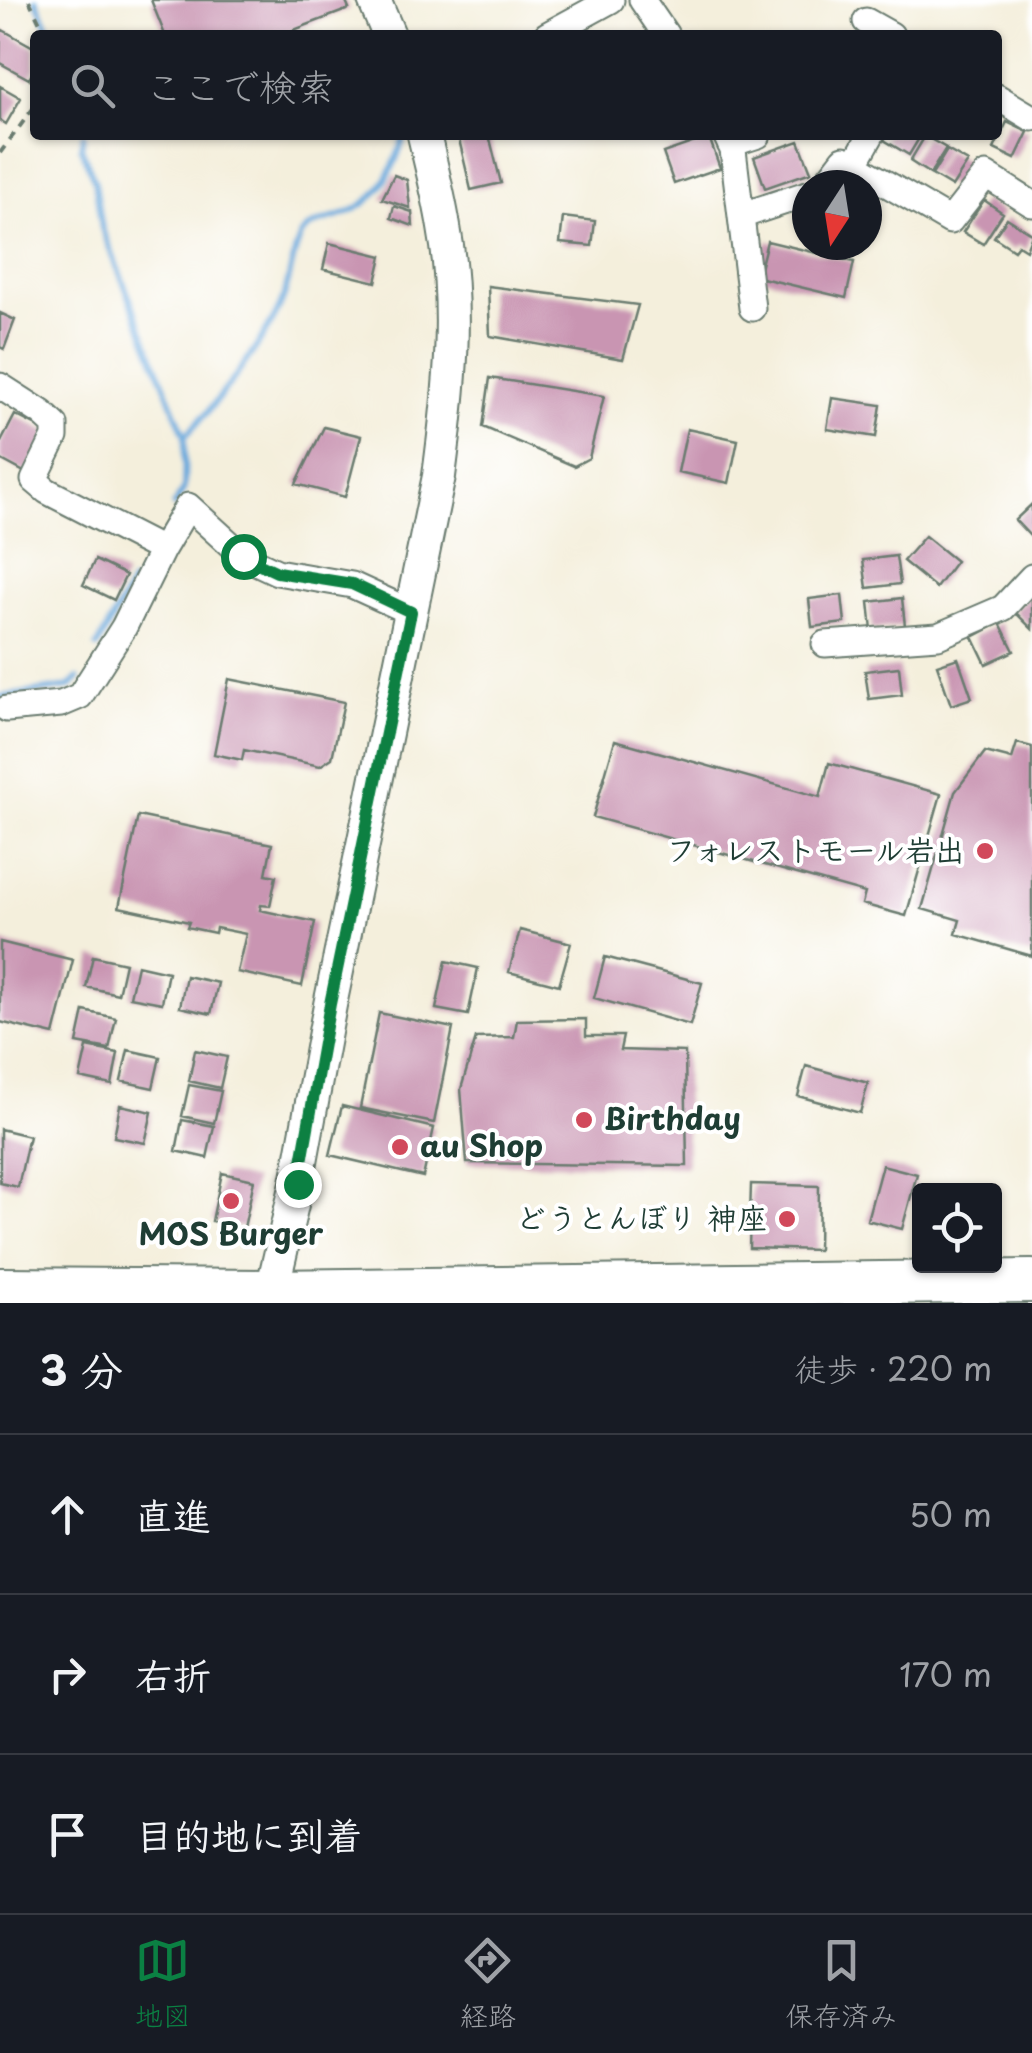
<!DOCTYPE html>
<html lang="ja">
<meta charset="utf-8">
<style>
:root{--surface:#171b24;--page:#20242c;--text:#f1f3f6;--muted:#9ea1a6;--line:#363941;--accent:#0b8043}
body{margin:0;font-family:"Playpen Sans","Klee One",sans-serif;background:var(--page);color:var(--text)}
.controls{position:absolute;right:30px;bottom:30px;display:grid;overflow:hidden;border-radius:10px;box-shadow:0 2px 8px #0004}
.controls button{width:90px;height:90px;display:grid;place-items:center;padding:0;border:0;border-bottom:2px solid var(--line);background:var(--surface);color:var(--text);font:50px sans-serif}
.compass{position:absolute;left:792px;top:170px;width:90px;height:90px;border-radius:50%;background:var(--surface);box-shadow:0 2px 8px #0004;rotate:192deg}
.stop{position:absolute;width:30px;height:30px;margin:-22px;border:8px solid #0b8043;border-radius:50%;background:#fff}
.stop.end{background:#0b8043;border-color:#fff;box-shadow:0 2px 10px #0008}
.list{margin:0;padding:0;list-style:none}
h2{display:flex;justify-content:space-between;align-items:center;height:130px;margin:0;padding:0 40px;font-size:42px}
h2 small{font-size:32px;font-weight:400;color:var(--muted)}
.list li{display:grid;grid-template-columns:65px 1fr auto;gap:30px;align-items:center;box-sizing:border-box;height:160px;padding:0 40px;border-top:2px solid var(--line)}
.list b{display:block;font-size:38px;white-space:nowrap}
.list em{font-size:32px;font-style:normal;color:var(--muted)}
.icon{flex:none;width:55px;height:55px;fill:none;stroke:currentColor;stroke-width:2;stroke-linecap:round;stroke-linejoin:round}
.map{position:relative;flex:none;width:1032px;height:1303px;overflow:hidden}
.search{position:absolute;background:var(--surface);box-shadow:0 2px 8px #0004;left:30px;right:30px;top:30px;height:110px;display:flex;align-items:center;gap:25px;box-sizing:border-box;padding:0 35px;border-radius:10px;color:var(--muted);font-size:38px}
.sheet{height:610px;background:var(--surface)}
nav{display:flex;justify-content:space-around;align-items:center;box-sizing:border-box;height:140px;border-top:2px solid var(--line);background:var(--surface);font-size:28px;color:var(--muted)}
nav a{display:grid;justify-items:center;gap:5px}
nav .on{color:var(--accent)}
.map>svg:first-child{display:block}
</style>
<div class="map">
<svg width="1032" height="1303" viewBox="0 0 1032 1303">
<rect width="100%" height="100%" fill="#fff"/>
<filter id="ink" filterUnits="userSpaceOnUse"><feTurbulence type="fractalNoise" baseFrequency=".01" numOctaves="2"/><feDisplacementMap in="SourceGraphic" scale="20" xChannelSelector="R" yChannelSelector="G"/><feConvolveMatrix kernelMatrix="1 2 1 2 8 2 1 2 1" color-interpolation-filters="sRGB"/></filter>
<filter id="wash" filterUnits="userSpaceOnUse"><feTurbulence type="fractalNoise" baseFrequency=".0048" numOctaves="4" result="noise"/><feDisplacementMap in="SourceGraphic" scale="40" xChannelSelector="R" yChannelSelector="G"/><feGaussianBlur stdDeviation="2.25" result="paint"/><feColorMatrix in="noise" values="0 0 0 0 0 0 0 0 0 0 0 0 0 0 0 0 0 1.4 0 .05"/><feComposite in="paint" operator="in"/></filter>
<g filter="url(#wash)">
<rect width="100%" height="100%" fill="#f4efdc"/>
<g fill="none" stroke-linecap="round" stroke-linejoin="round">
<!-- stream -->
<path stroke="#69a9dc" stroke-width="6" d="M36,0L52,35
M83,135L81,148L95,182L102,229L185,436L184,488L174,506
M185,436C213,409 270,334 283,299C290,282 293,246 303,233C311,224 326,220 337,217C377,204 391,177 403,140
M97,647L132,583
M0,697L69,687L78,679"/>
</g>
<g id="blocks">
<!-- building -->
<path fill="#c995b2" d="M151,0H345L349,9L281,35H165Z
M1,29L35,48V68L29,79L0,63Z
M0,86L21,98L6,124L0,120Z
M1007,122L1028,132L1015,159L994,149Z
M458,135H489L501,183L471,190Z
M887,135H921L909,155L884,140Z
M925,136L946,148L930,174L910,161Z
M709,137L720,168L674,184L663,153Z
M799,141L811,172L765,188L754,157Z
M947,150L968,162L952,187L932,175Z
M394,175L407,180L410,208L382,199Z
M984,200L1003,213L983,244L963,232Z
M394,206L412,212L413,226L391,218Z
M563,217L595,221L592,246L560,243Z
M1007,218L1032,234L1026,250L1018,245L1014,250L994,237Z
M767,241L854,262L846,298L758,277Z
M329,243L382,256L376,282L323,269Z
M488,286L638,305L623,359L490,336Z
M0,313L15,320L4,349L0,347Z
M490,378L604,396L589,458L574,466L483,427Z
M832,398L881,405L876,437L827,429Z
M15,415L48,432L26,473L0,459V444Z
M324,427L361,436L345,497L296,484Z
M687,429L738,440L729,483L678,472Z
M1032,504V538L1015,520Z
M925,536L956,561L936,588L903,561Z
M896,556L900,584L867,588L863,560Z
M95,560L126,575L114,600L83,585Z
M1032,593V629L1014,611Z
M842,595L845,623L812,627L809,599Z
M902,598L905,626L872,630L869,602Z
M1000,623L1014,651L986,664L973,637Z
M958,658L972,698L951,705L937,665Z
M899,667L902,695L869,699L865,671Z
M229,679L344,702L332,758L320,766L244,750L242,760L214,754Z
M615,740L820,797L829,763L941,794L906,916L862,904L865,893L593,817Z
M1017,743L1032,747V956L956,934L960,920L922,909L955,792L985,752L1012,759Z
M138,816L272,844L266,874L276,876L270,906L261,905L260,910L315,922L302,986L237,972L246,934L216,928L215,933L187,927L189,922L119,907Z
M520,930L571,943L559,985L509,972Z
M0,942L73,960L54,1035L0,1022Z
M93,956L125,963L118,994L86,987Z
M605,957L702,983L690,1025L594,998Z
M446,961L478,968L468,1015L436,1009Z
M137,965L168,972L162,1003L130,997Z
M186,976L218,983L211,1014L180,1007Z
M84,1011L116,1018L109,1049L77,1043Z
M379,1013L453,1028L434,1123L360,1108Z
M586,1019V1036H623L620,1050L685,1052L687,1166L467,1163L461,1089L476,1038L514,1037L517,1020Z
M87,1047L118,1053L112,1085L80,1078Z
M128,1050L160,1057L153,1088L121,1081Z
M195,1050L227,1057L220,1088L189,1081Z
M806,1066L868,1083L860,1113L798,1096Z
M189,1085L221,1091L214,1123L182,1116Z
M120,1105L152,1112L145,1143L114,1137Z
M342,1106L434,1128L423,1177L330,1155Z
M182,1120L214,1126L207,1158L176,1151Z
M0,1129L29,1136L18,1187L0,1183Z
M882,1165L917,1174L902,1229L867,1220Z
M222,1173L254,1180L244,1228L212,1221Z
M751,1184L819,1186L818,1250L749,1248Z"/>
</g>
</g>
<g filter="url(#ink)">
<use href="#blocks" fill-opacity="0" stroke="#6a7b6f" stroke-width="2.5"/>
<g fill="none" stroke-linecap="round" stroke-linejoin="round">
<defs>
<path id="minor" d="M642,0L666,35
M866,21L891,35
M547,35L611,0
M997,97L1032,118
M726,135L733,150L752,308
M730,144L758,135
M854,165L871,135
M824,185L844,159L950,221L986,175L1032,204
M743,215L807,194
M0,386L42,413L55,425V437L34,480L47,491L162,550
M825,644L938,636L1003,608L1032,577
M7,709L61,704L80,696L124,627L162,550L188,506L243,556L277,572L352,585L411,612"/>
<path id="tertiary" d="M374,0L389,35
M269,1303L297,1183L330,1005L439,476C450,394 459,309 444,227C439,196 431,165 424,135"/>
<path id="trunk" d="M0,1289L271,1291L1032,1281"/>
</defs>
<!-- minor casing -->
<use href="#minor" stroke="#6a7b6f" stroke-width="29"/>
<!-- tertiary casing -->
<use href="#tertiary" stroke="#6a7b6f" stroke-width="36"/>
<!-- trunk casing -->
<use href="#trunk" stroke="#6a7b6f" stroke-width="46"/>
<!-- path -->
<path stroke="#6a7b6f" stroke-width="4" stroke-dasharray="8 8" stroke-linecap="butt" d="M29,0L46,35
M0,153L35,106"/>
<!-- minor -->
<use href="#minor" stroke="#fff" stroke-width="25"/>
<!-- tertiary -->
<use href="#tertiary" stroke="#fff" stroke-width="32"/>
<!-- trunk -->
<use href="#trunk" stroke="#fff" stroke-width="42"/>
</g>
</g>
<g fill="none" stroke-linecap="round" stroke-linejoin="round" filter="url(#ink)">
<!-- route -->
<path stroke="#0b8043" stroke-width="12" d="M243,556L277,572L352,584L411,612L330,1004L298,1184"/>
</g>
<!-- markers -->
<g fill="#d1495b" stroke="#fff" stroke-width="4">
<circle cx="985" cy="851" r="10"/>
<circle cx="584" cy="1120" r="10"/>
<circle cx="400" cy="1147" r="10"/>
<circle cx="231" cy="1201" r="10"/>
<circle cx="787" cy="1219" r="10"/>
</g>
<g text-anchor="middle" stroke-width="8" stroke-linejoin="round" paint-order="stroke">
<!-- poi labels -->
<g font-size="30" font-weight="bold" fill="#1f3d34" stroke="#fff" text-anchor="end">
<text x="965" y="861">フォレストモール岩出</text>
<text x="604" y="1130" text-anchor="start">Birthday</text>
<text x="420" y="1157" text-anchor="start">au Shop</text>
<text x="767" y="1229">どうとんぼり 神座</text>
<text x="231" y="1245" text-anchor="middle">MOS Burger</text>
</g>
</g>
</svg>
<div class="controls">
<button><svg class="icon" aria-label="locate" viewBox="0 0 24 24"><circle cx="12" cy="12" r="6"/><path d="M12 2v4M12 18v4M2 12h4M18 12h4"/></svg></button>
</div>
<svg class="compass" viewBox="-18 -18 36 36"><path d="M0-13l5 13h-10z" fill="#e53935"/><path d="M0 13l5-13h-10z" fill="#9ea1a6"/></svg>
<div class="stop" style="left:243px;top:556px"></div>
<div class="stop end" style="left:298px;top:1184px"></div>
<div class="search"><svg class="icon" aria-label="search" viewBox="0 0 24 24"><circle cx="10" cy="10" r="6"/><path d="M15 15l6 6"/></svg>ここで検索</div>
</div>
<section class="sheet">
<h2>3 分<small>徒歩 · 220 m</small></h2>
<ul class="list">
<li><svg class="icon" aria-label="ahead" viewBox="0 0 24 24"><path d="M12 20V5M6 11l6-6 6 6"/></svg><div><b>直進</b></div><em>50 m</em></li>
<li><svg class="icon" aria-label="right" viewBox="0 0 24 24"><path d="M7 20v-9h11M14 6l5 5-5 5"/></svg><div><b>右折</b></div><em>170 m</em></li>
<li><svg class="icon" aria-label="arrive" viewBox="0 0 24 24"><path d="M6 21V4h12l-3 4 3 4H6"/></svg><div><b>目的地に到着</b></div></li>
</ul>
</section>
<nav>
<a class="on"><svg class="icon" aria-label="map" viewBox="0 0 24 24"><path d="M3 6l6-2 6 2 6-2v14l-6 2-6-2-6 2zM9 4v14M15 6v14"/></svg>地図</a>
<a><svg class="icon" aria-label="directions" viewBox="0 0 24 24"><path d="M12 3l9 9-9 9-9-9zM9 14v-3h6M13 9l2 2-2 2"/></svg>経路</a>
<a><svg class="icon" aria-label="saved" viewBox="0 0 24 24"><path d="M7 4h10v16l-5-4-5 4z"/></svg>保存済み</a>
</nav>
